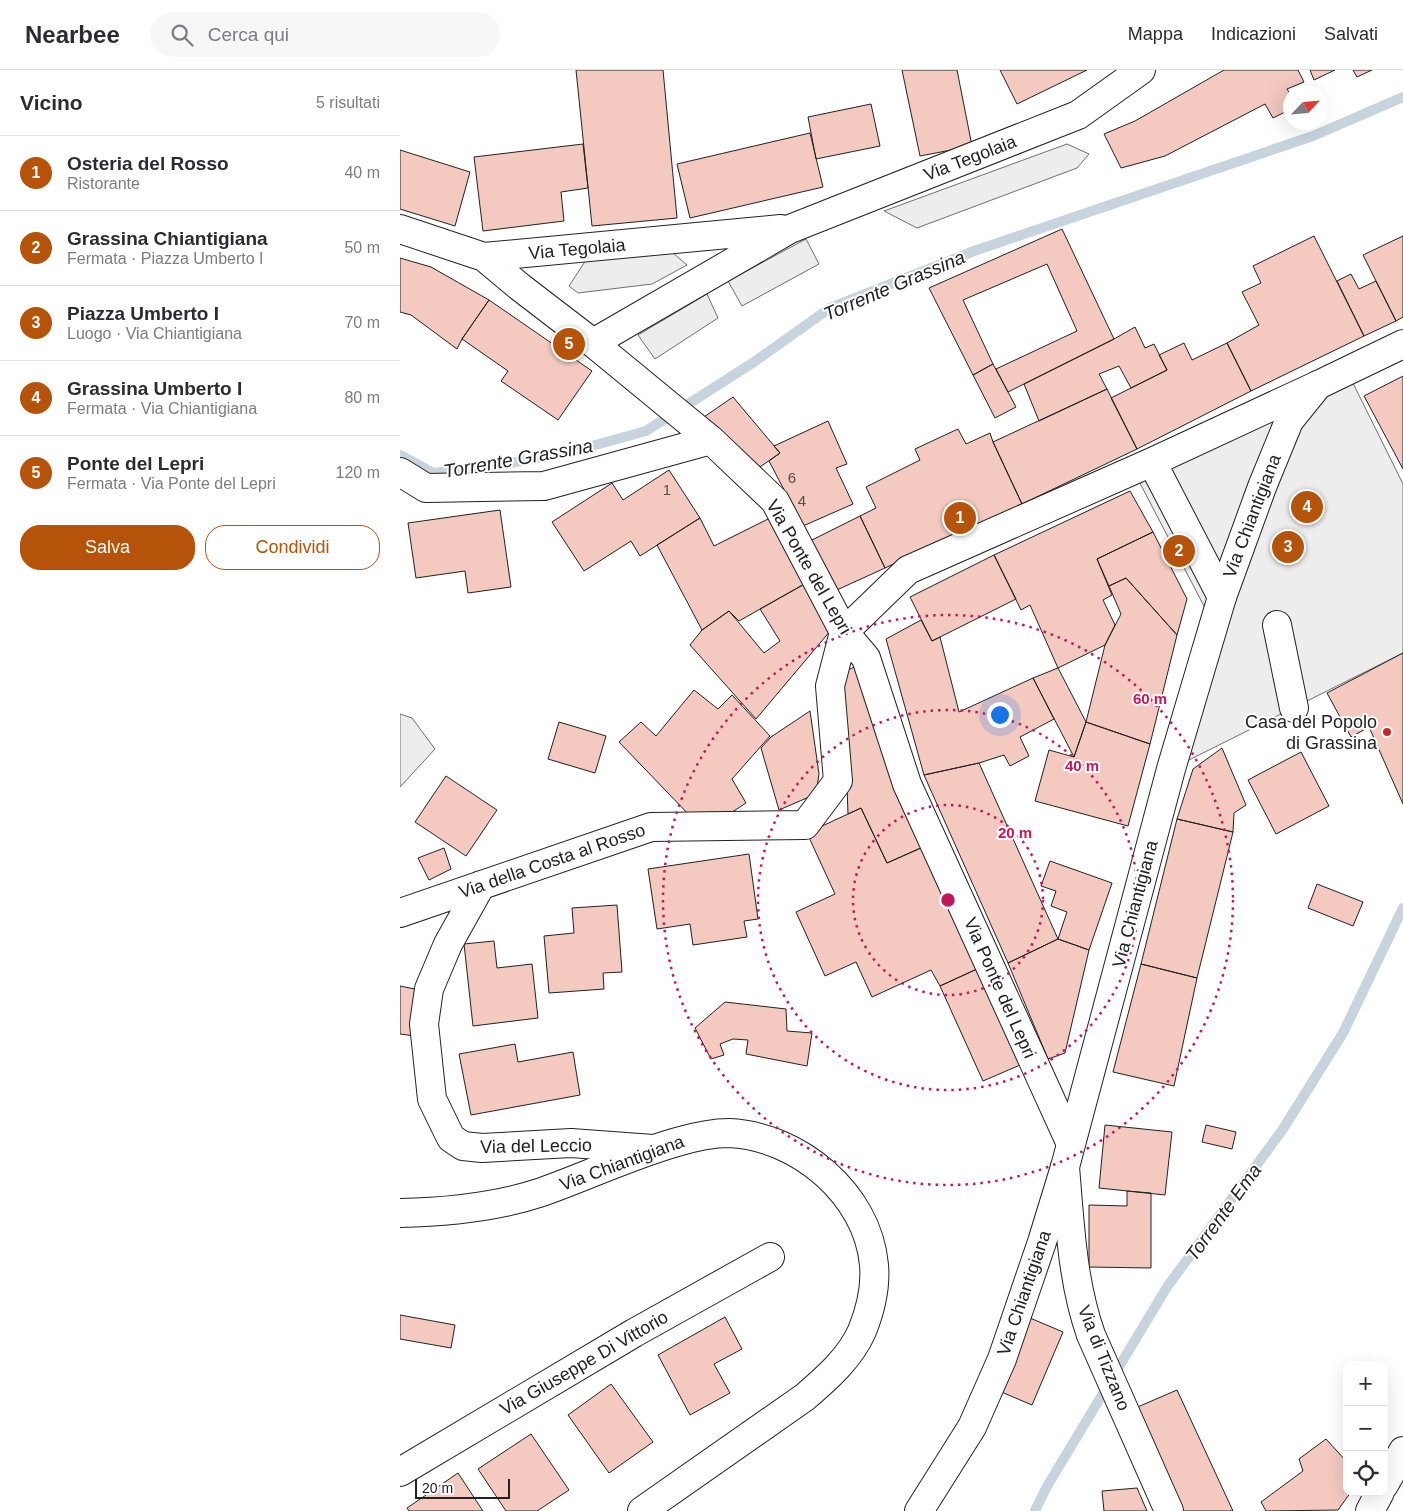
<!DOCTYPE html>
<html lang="it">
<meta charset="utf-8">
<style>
:root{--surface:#fff;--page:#f7f7f7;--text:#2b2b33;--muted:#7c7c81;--line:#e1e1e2;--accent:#b45309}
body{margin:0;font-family:Helvetica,sans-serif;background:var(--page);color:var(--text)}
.controls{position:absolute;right:15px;bottom:15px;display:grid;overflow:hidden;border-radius:10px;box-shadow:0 5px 20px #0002}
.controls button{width:45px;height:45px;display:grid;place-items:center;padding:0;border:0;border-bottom:1px solid var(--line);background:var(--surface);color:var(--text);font:25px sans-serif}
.compass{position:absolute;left:883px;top:15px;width:45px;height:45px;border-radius:50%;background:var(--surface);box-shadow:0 5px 20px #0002;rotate:64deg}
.scale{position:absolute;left:15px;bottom:12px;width:95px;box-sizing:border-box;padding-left:5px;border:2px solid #222;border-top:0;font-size:14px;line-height:18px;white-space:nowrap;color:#222;-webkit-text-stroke:4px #fff;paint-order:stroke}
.you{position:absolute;left:599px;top:644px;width:18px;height:18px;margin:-12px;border:4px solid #fff;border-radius:50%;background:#1a73e8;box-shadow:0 0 0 8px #1a73e833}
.badge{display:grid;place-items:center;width:32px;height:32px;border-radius:50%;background:var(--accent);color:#fff;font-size:16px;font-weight:700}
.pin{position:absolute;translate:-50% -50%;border:2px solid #fff;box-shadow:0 1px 5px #0006}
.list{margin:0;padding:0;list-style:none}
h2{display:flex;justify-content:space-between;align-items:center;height:65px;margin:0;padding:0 20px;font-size:21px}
h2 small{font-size:16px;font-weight:400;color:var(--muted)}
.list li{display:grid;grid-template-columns:32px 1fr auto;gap:15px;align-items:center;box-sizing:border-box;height:75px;padding:0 20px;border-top:1px solid var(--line)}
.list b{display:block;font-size:19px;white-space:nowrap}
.list p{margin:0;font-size:16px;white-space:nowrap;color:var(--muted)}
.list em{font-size:16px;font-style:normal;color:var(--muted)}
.actions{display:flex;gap:10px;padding:15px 20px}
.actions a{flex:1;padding:11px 0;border:1px solid var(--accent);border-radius:20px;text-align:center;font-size:18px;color:var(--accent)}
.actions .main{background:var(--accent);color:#fff}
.icon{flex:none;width:28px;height:28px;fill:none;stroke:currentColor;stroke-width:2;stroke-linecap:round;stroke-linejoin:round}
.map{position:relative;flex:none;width:1003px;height:1441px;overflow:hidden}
header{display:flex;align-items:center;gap:30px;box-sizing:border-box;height:70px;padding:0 25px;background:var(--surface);border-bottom:1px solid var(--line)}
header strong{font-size:24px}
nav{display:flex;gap:28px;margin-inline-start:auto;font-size:18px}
.search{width:350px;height:45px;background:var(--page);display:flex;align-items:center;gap:12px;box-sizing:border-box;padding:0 18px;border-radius:28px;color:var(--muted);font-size:19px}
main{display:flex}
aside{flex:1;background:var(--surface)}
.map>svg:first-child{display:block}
</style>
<header>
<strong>Nearbee</strong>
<div class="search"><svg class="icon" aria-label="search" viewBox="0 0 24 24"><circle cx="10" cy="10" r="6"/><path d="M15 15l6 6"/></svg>Cerca qui</div>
<nav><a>Mappa</a><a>Indicazioni</a><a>Salvati</a></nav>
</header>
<main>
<aside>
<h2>Vicino<small>5 risultati</small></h2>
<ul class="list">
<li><span class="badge">1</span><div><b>Osteria del Rosso</b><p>Ristorante</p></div><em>40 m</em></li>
<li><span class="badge">2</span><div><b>Grassina Chiantigiana</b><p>Fermata · Piazza Umberto I</p></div><em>50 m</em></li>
<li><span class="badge">3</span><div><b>Piazza Umberto I</b><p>Luogo · Via Chiantigiana</p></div><em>70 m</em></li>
<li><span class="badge">4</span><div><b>Grassina Umberto I</b><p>Fermata · Via Chiantigiana</p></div><em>80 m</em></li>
<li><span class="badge">5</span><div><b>Ponte del Lepri</b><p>Fermata · Via Ponte del Lepri</p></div><em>120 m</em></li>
</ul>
<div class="actions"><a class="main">Salva</a><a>Condividi</a></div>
</aside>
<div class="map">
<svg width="1003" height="1441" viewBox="0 0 1003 1441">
<rect width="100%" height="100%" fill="#fff"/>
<!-- parking -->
<path fill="#ededed" stroke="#6f6f6f" d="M667,74L689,84L677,98L517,158L484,141Z
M406,169L419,194L342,236L328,211Z
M273,183L287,195L252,214L178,223L169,216L186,190Z
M307,224L318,248L255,289L238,265Z
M944,295L1003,414V583L787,691L806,540L730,394Z
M0,644L12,648L35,679L0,717Z"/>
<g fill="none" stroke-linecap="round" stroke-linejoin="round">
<!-- stream -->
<path stroke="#c7d3dd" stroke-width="10" d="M0,385L33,403L110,393L170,382L246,361L354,292L430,238L574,181L913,66L1003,27
M635,1441L646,1418L767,1217L883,1059L943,963L1003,838"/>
</g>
<!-- building -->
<path fill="#f3c9c0" stroke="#222" d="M176,0H263L277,148L192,156Z
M502,0H557L572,76L520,86Z
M600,0H687L617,34Z
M824,0H898L904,12L887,19L891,25V39L873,48L865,34L765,86L721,98L704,64L735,51Z
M910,0H935L914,10Z
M953,0H972L957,7Z
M471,34L480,76L416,89L408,47Z
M410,63L423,117L290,148L277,94Z
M183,74L188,118L161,122L164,151L83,161L74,87Z
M0,80L70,102L55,156L0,139Z
M662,159L714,269L608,322L596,299L677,261L647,194L563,230L593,294L573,305L529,218Z
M914,166L964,266L851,321L827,273L859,255L842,222L861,213L853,196Z
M1003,166V247L996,251L963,185Z
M0,188L31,197L89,230L62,269L57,279L11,245L0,242Z
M951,204L959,219L976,211L996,251L964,266L937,211Z
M89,230L192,301L158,350L101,311L108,301L62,269Z
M735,257L745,278L754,274L767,300L731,318L719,296L699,304L707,319L639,351L624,314L714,269Z
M784,273L792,290L827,273L851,321L737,379L711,328L767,300L759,285Z
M593,294L616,337L595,348L573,305Z
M1003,306V399L964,326Z
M707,319L737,379L622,434L593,372Z
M333,327L380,383L357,399L301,349Z
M428,351L447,394L436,398L453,434L403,456L369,391L380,383L374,376Z
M558,359L566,374L590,363L593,372L622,434L485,498L460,446L476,438L466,417L520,390L515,379Z
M269,400L300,448L240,486L231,471L184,501L152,452L212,413L223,430Z
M730,421L753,462L697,489L712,525L703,530L715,555L705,575L658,598L630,535L621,540L594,485Z
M100,440L111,517L68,523L65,501L16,508L8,453Z
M460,446L485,498L428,524L404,474Z
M372,447L408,512L339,551L329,541L302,560L257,475L300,448L314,476Z
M753,462L787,529L777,565L726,508L709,516L697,489Z
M594,485L616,529L532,571L510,527Z
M726,508L777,565L750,674L686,652L705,575L721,544L709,516Z
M408,512L431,560L356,649L290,575L302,560L329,541L364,583L380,571L360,539Z
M521,550L532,571L540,567L559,642L633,608L654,649L620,667L629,686L610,696L604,685L579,693L524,705L486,569Z
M1003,583V734L969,657L951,667L927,623Z
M461,593L484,689L523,777L487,793L461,738L448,744L443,603Z
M658,598L686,652L674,687L633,608Z
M294,620L318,639L332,625L370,666L332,709L346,733L323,748H292L219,672L241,652L256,666Z
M410,641L419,704L416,724L379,740L361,678L371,667Z
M159,652L206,666L195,703L148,689Z
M686,652L750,674L728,756L635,731L649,680L674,687Z
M822,678L846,735L834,743L833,762L777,749L793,699Z
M901,682L929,736L876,764L848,710Z
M579,693L658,869L608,893L524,705Z
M46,706L97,740L66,786L15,752Z
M461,738L487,793L523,777L577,899L540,916L531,900L472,927L456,892L425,906L396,842L435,824L407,763Z
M777,749L833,762L797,908L741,894Z
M44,778L51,799L29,810L18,788Z
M349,784L358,849L344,851L347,867L293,875L290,854L257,859L248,799Z
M650,791L712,813L689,880L658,869L667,842L651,836L656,821L641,816Z
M917,814L963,832L953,856L908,838Z
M217,835L222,902L203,903L204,919L149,923L144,866L174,863L172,838Z
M658,869L689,880L665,983L648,989L608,893Z
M94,871L97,898L132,894L138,948L73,956L64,874Z
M741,894L797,908L774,1016L713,1002Z
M577,899L620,995L583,1011L540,916Z
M0,916L20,920L15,966L0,964Z
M325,932L386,939L387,961L412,963L407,996L346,984L348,970L333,969L320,974L324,985L311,989L295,958Z
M115,974L118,992L173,982L180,1025L71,1045L59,984Z
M705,1055L772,1062L765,1125L699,1118Z
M806,1055L836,1062L832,1079L802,1072Z
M727,1121L751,1123V1198L689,1197V1135L727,1136Z
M0,1245L55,1255L51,1278L0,1269Z
M325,1247L342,1279L314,1294L330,1323L290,1345L258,1285Z
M630,1248L663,1262L632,1335L599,1321Z
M211,1314L253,1372L209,1403L168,1345Z
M777,1320L833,1441H780L733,1339Z
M131,1364L169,1420L137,1441H106L78,1399Z
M926,1369L947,1392V1422H951L938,1440L866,1441L861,1432L903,1401L899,1389Z
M58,1403L83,1441H9L7,1438Z
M737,1418L747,1441H704L702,1421Z"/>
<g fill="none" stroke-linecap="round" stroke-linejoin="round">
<defs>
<path id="street" d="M0,159L84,187L120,217L193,273L311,370L375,431L444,562L466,588L507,714L670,1072
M84,187L381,159
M193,273L390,159L678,45L741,0
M752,392L822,527
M0,402L26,418L144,416L311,370
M877,555L894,638
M81,815L48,874L29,919L24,954L32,1029L51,1068L63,1076L82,1078L171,1073L253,1079
M0,843L251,757L405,755L438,711L430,616L444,562L508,500L752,392L918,315
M0,1402L234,1263L370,1187
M984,1415L1003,1381
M970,1441L980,1422"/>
<path id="secondary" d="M665,1097C670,1154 672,1211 691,1265L769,1441"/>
<path id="primary" d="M0,1143C47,1142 97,1137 142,1122C187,1106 231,1085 277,1072C294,1067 312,1063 329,1063C398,1066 468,1124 474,1195C476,1217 470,1241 462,1261C450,1288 427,1308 405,1327L242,1441
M519,1441L572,1357L602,1289L642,1172L665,1097L771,699L822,527L862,417L889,351L918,315L1003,274"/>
</defs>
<!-- street casing -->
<use href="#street" stroke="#222" stroke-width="30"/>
<!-- secondary casing -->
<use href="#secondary" stroke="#222" stroke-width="30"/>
<!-- primary casing -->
<use href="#primary" stroke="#222" stroke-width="30"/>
<!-- street -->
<use href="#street" stroke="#fff" stroke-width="28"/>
<!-- secondary -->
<use href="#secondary" stroke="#fff" stroke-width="28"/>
<!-- primary -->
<use href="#primary" stroke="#fff" stroke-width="28"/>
</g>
<!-- distance rings -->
<g fill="none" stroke="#c2185b" stroke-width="2.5" stroke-dasharray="2.5 5">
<circle cx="548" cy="830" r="95"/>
<circle cx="548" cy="830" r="190"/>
<circle cx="548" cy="830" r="285"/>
</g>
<!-- markers -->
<circle fill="#c62828" stroke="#fff" stroke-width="2" cx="987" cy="662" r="5"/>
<g text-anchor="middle" stroke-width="4" stroke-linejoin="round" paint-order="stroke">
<!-- number labels -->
<g font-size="15" fill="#564c4a">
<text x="392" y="413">6</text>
<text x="267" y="425">1</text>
<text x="402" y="436">4</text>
</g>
<!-- street labels -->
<g font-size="18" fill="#222" stroke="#fff">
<text transform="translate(570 88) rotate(-21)" y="6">Via Tegolaia</text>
<text transform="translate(177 179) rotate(-5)" y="6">Via Tegolaia</text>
<text transform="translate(852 446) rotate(-69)" y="6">Via Chiantigiana</text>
<text transform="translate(409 497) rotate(60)" y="6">Via Ponte del Lepri</text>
<text transform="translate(152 791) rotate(-19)" y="6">Via della Costa al Rosso</text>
<text transform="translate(735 834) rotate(-75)" y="6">Via Chiantigiana</text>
<text transform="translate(600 918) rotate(66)" y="6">Via Ponte del Lepri</text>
<text transform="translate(136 1076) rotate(-1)" y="6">Via del Leccio</text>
<text transform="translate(222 1093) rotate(-20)" y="6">Via Chiantigiana</text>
<text transform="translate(624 1223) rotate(-71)" y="6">Via Chiantigiana</text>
<text transform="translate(704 1288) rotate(68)" y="6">Via di Tizzano</text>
<text transform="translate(184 1293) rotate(-30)" y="6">Via Giuseppe Di Vittorio</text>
</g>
<!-- poi labels -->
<g font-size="18" fill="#222" stroke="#fff" text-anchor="end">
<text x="977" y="658">Casa del Popolo<tspan x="977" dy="21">di Grassina</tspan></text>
</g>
<!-- water labels -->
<g font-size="19" font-style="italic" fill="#222" stroke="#fff">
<text transform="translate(494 215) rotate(-23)" y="7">Torrente Grassina</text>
<text transform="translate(118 388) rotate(-10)" y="7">Torrente Grassina</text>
<text transform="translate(823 1142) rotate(-54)" y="7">Torrente Ema</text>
</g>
</g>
<circle cx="548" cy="830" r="8" fill="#c2185b" stroke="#fff" stroke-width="2.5"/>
<g font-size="15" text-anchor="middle" font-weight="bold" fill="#c2185b" stroke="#fff" stroke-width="4" stroke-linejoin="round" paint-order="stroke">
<text x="750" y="634">60 m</text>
<text x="682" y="701">40 m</text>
<text x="615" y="768">20 m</text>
</g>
</svg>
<div class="controls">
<button>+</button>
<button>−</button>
<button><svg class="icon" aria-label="locate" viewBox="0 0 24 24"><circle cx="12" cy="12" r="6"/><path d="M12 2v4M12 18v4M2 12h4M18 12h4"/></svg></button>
</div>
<svg class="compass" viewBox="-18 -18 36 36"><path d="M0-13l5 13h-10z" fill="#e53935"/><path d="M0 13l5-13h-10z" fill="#7c7c81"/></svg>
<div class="scale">20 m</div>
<div class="you"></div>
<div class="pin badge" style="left:560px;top:448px">1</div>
<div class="pin badge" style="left:779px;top:481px">2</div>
<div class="pin badge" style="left:888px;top:477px">3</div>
<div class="pin badge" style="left:907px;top:437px">4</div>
<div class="pin badge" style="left:169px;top:274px">5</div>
</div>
</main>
